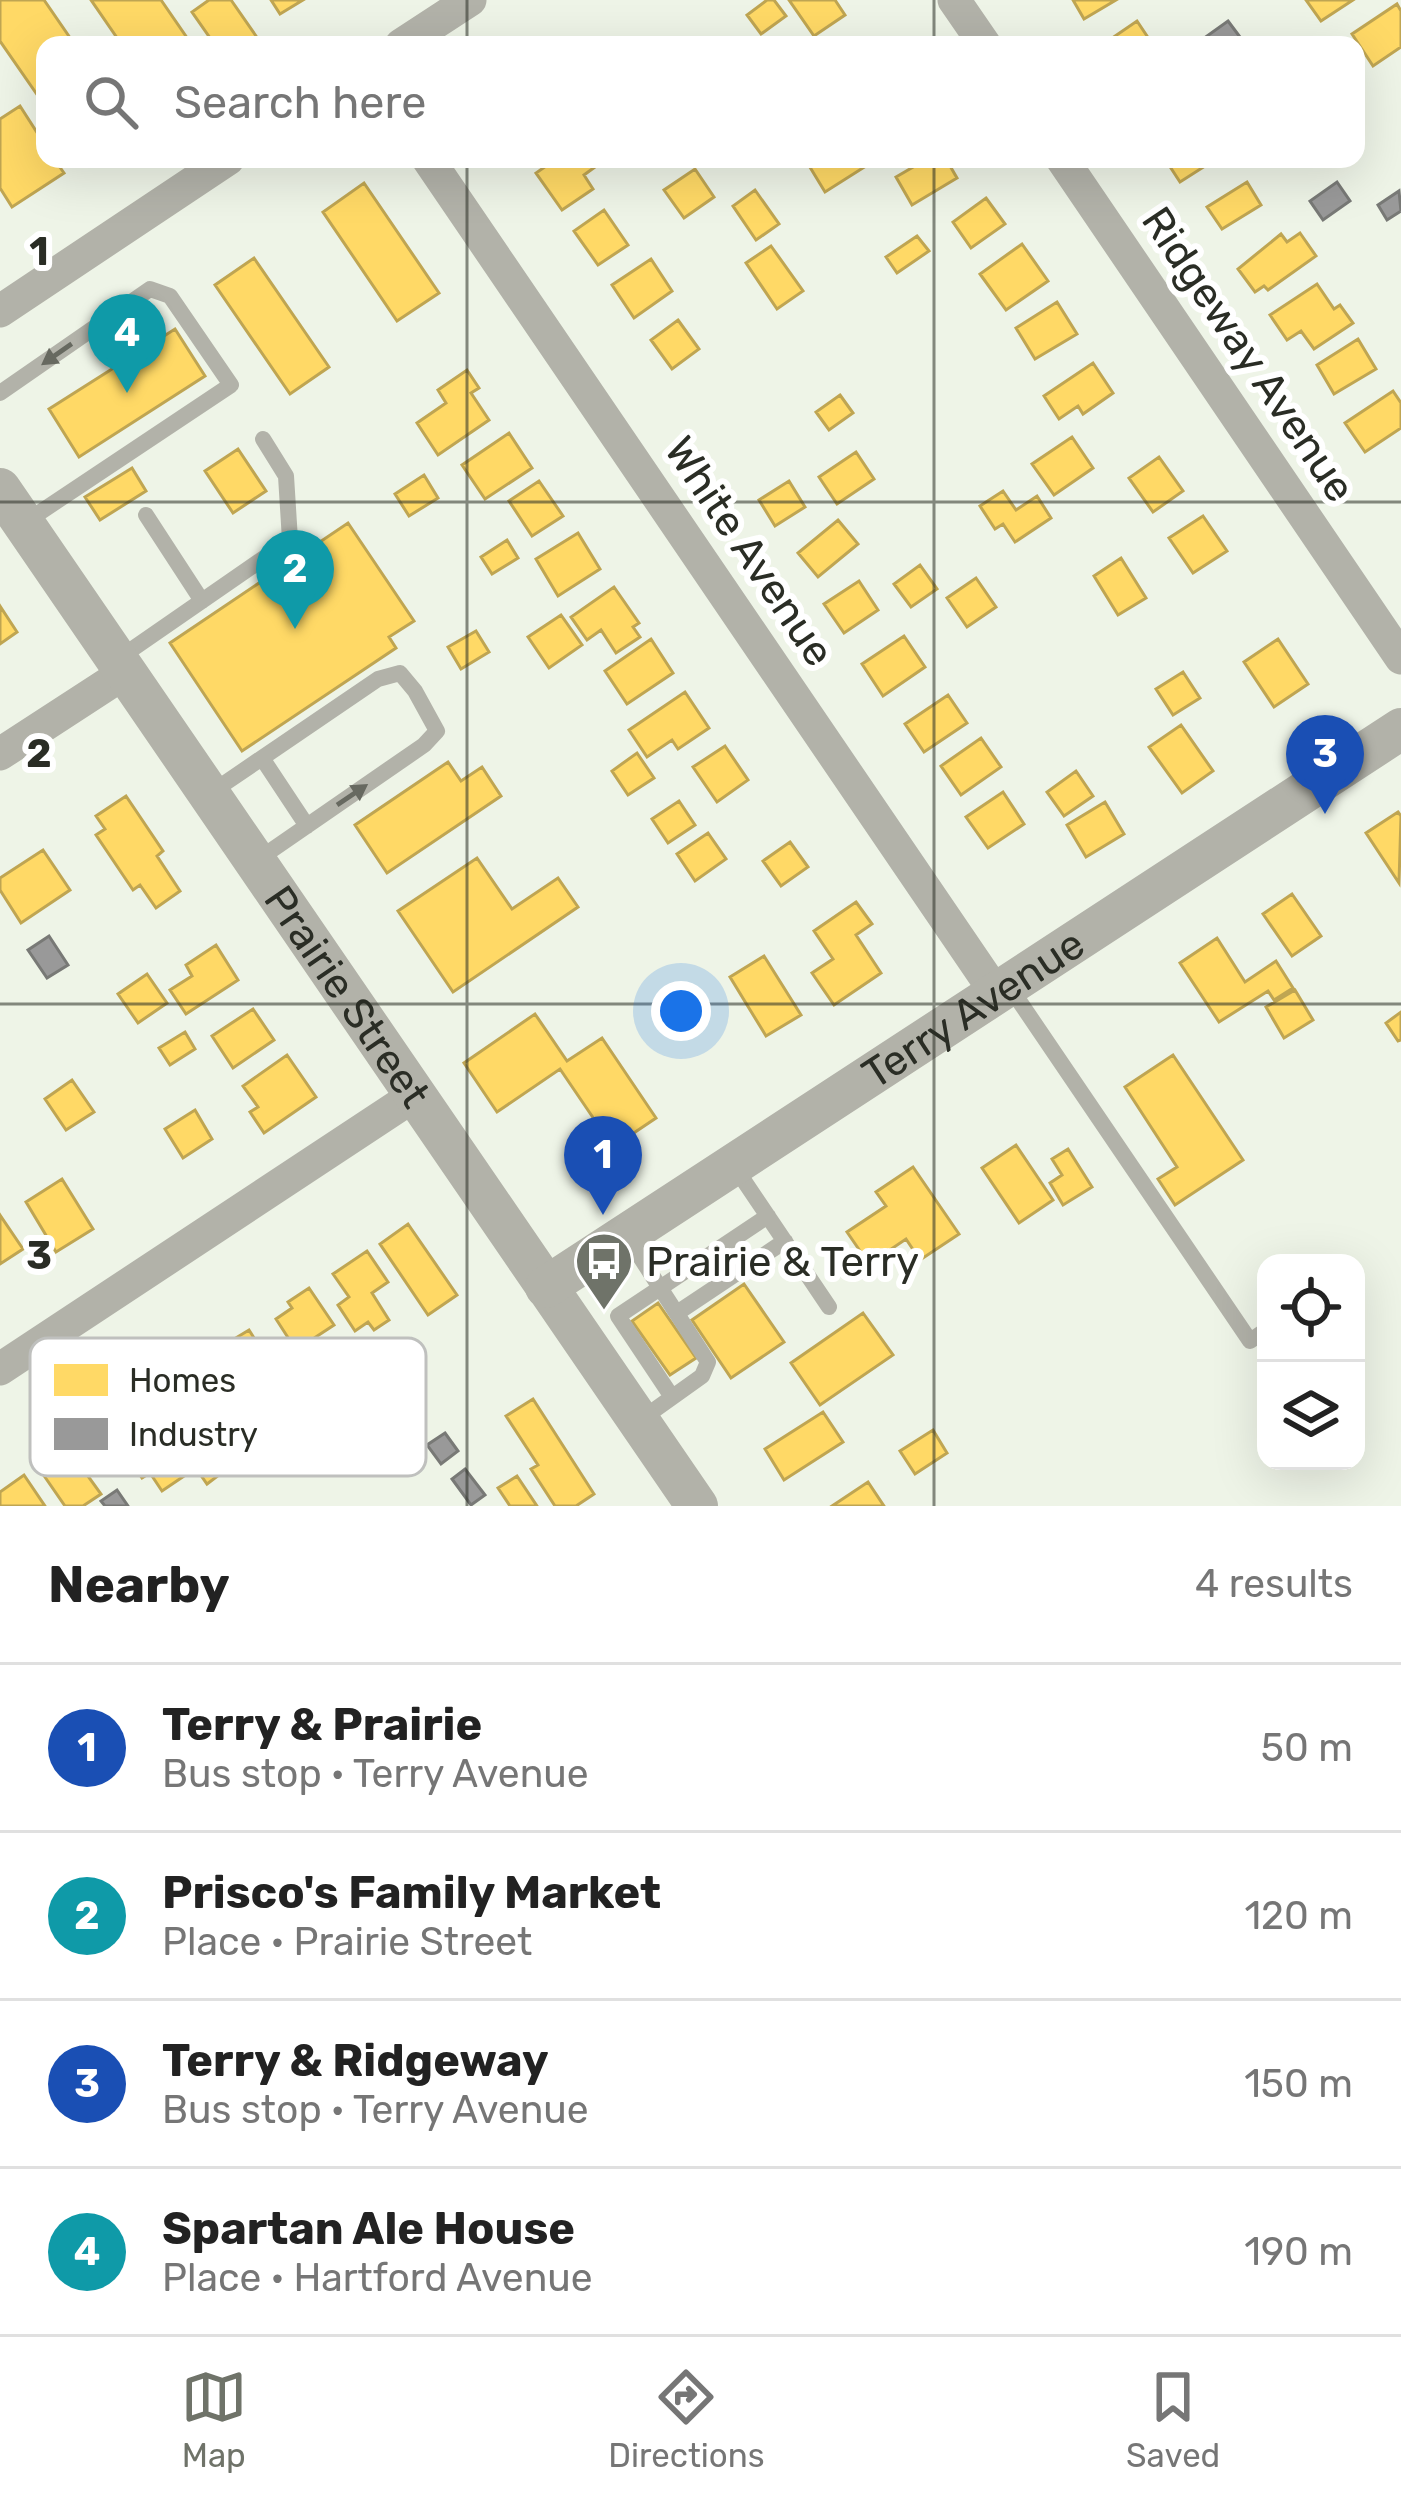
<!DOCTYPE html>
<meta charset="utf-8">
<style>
:root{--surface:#fff;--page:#f6f6f6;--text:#222;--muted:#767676;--line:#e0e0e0;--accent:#6f7369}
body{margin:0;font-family:Rubik,sans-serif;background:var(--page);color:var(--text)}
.controls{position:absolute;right:36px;bottom:36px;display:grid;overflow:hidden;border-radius:24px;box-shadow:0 12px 48px #0002}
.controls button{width:108px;height:108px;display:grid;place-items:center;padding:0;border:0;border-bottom:3px solid var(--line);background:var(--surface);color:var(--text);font:60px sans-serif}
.you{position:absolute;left:681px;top:1011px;width:42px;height:42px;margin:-30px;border:9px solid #fff;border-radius:50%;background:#1a73e8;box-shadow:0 0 0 18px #1a73e833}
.badge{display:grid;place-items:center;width:78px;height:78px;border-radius:50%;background:var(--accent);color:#fff;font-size:39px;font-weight:700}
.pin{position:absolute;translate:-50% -99px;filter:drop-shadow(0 3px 6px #0008)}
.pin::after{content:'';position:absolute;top:63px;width:42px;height:36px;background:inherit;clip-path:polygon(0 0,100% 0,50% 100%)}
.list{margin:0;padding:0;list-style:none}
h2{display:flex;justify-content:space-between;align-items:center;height:156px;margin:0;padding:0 48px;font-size:51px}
h2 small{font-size:39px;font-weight:400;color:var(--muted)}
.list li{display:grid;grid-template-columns:78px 1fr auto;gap:36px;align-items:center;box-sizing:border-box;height:168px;padding:0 48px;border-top:3px solid var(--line)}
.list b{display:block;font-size:45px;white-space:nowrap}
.list p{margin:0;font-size:39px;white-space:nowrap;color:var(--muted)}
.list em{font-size:39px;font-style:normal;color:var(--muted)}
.icon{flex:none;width:66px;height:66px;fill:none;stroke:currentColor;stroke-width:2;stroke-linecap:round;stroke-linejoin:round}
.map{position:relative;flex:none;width:1401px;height:1506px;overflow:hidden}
.search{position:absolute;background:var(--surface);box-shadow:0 12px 48px #0002;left:36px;right:36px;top:36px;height:132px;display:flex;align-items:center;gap:30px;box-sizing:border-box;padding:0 42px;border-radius:24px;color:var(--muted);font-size:45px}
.sheet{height:828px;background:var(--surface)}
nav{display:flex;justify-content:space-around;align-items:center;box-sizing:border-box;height:168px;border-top:3px solid var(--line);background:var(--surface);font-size:33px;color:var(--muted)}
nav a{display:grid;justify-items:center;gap:6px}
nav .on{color:var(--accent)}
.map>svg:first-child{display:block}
</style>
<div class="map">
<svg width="1401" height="1506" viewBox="0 0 1401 1506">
<rect width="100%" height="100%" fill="#eef4e7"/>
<!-- homes -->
<path fill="#ffd966" stroke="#bfa552" stroke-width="3" d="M0,0H44L75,45H45V106L0,41Z
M91,0H161L192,45H122Z
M209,0H231L256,36L242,45H215L192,12Z
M271,0H303L280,14Z
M767,0H774L786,16L761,34L747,15Z
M789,0H835L845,15L814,36Z
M1073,0H1116L1084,19Z
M1306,0H1353L1321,21Z
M1397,4L1401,11V47L1373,66L1352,34Z
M1137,21L1153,45H1102Z
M20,106L45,145V159H54L64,173L12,207L0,188V119Z
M556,159H606L584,175L593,189L562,210L536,173Z
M805,159H877L825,192Z
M927,159H946L957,178L912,205L896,177Z
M1165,159H1216L1180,182Z
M695,169L714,197L684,218L664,190Z
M1247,182L1261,205L1222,229L1207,207Z
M364,183L439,293L397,321L323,212Z
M755,190L779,224L756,240L733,206Z
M986,198L1005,224L971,248L953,222Z
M604,210L628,245L598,265L574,231Z
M1300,233L1316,256L1268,290L1264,286L1255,292L1238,269L1281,234L1287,242Z
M917,236L929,251L897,273L886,257Z
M1022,244L1048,281L1006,310L980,274Z
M771,246L803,291L777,309L746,263Z
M254,258L329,367L290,394L215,285Z
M651,259L672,291L634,318L612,285Z
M1317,284L1334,309L1340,305L1353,323L1314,349L1301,331L1287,340L1270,315Z
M1057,302L1077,334L1035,359L1016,328Z
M678,320L699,349L672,369L651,340Z
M175,329L205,376L79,457L49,409Z
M1358,339L1376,369L1334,394L1317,365Z
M1093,363L1113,393L1083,414L1078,406L1059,419L1044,396Z
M467,370L479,388L471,393L489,420L438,455L417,423L446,403L438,390Z
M1393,391L1401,403V428L1365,452L1345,423Z
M840,395L853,413L829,430L816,412Z
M509,433L532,468L485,499L462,465Z
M1072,437L1093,468L1054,495L1032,464Z
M238,449L266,491L233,513L205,471Z
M856,452L874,479L837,504L819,477Z
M1159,457L1183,491L1153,512L1129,478Z
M132,468L146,491L100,520L85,497Z
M424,475L438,498L409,516L395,494Z
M539,481L563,516L532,536L509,501Z
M789,481L805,507L775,526L759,500Z
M1003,491L1016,510L1037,496L1051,518L1015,542L1003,524L995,529L980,506Z
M1203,516L1227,551L1193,573L1169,538Z
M838,520L858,544L818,577L798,553Z
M348,523L414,621L389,637L396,648L242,751L170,643Z
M578,533L600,569L558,596L536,559Z
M507,540L518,558L492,574L481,557Z
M1121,558L1146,598L1118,615L1094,576Z
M920,565L937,589L911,607L894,584Z
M976,578L996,607L967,627L947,598Z
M859,581L878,610L844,633L824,604Z
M614,587L639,623L633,627L640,637L616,653L601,630L587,640L571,617Z
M0,606L17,632L0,644Z
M561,615L582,645L549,668L528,637Z
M476,631L489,652L461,669L448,647Z
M904,636L925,667L883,696L862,664Z
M651,639L673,673L627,704L605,671Z
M1278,639L1308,684L1274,707L1244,662Z
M1183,672L1200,698L1173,715L1156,689Z
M685,692L709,728L678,749L672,740L647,757L629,730Z
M948,695L967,723L924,752L905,724Z
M1181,725L1213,771L1182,793L1149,747Z
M981,738L1001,767L961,795L941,766Z
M725,746L748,780L717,802L693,767Z
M637,753L654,778L628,795L612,771Z
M448,762L461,781L482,767L501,796L387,873L355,825Z
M1076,771L1093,796L1064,816L1047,792Z
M1003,792L1024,824L988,848L966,817Z
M126,796L163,851L157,856L180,891L156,908L140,885L133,890L96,835L105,829L96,816Z
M679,801L695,825L668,843L652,819Z
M1105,802L1124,834L1086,857L1067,825Z
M1398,812L1401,816L1399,883L1366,833Z
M708,833L726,859L695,881L677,854Z
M790,842L808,867L781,886L763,861Z
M43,850L70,890L21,923L0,890V878Z
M477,858L512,909L558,878L578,907L453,992L398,911Z
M1292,894L1321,936L1292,956L1263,914Z
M856,902L872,924L856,935L881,973L834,1005L812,973L833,959L814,931Z
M1217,938L1245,982L1276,961L1293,988L1274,1000L1268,991L1219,1022L1180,963Z
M216,945L238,980L186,1014L170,990L192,976L186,965Z
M764,956L801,1015L766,1036L730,977Z
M147,974L167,1003L138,1023L118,994Z
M1295,990L1313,1020L1284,1038L1266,1007Z
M253,1009L274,1040L233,1068L212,1036Z
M1401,1012V1040L1398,1041L1386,1023Z
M535,1014L567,1061L602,1038L656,1118L613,1147L560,1069L497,1112L464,1063Z
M185,1032L195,1049L170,1065L159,1048Z
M287,1055L316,1097L264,1133L250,1112L258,1107L243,1086Z
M1173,1055L1243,1160L1175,1205L1158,1179L1177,1167L1125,1087Z
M72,1080L94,1112L66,1130L45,1099Z
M195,1110L212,1139L183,1158L165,1129Z
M1016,1145L1053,1200L1019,1223L982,1168Z
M1068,1149L1092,1187L1063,1205L1050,1183L1062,1175L1052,1159Z
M913,1167L959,1234L920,1260L906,1239L869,1264L847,1232L886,1206L876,1192Z
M62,1179L93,1229L56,1252L26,1202Z
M0,1215L23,1249L0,1264Z
M408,1224L457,1295L428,1315L380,1244Z
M367,1251L388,1282L372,1293L389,1320L374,1330L368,1322L355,1331L338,1305L349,1297L333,1274Z
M744,1284L784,1342L731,1378L692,1320Z
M309,1288L334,1325L296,1350L276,1319L292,1308L288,1302Z
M658,1303L696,1358L670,1375L632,1321Z
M863,1313L893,1355L820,1405L791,1363Z
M249,1330L269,1362L231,1385L211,1353Z
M533,1399L594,1494L576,1506H555L531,1469L538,1465L506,1416Z
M141,1405L187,1474L162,1491L150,1473L142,1478L108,1427Z
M823,1412L843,1442L784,1480L765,1449Z
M933,1430L947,1453L915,1474L900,1451Z
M197,1442L219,1475L207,1484L184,1451Z
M67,1447L101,1494L83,1506H65L38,1467Z
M24,1475L45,1506H0V1492Z
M517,1476L537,1506H510L498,1488Z
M868,1482L884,1506H832Z"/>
<!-- industry -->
<path fill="#999" stroke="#787976" stroke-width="3" d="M1228,21L1246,45H1203L1200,41Z
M1337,182L1350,201L1323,220L1310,201Z
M1399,191L1401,211L1387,220L1378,205Z
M49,936L68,965L47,978L28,950Z
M445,1433L458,1451L441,1464L427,1445Z
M465,1469L485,1495L471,1505L452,1479Z
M117,1490L128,1506H105L101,1501Z"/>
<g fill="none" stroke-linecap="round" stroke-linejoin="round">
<!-- service -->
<path stroke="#b2b2a9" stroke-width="16" d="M0,393L150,289L170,296L231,385L24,523
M146,515L202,601
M118,659L290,540L286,476L263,439
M262,758L307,826
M209,794L378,679L400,673L415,691L437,731L424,745L256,861
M1009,986L1250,1341L1266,1330
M734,1166L829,1307
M626,1235L708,1362L702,1376L639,1421
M677,1313L785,1241
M672,1397L618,1316L768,1216"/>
<!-- minor -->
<path stroke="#b2b2a9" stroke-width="33" d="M954,0L985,45
M401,45L470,0
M428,159L996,993
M1062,159L1401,658
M0,311L228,159
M0,754L126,672
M0,1369L415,1095"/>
<!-- tertiary -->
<g stroke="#b2b2a9" stroke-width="42">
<path id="s1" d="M0,489L697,1506"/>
<path id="s2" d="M546,1287L1401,729"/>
</g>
</g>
<!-- one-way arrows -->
<defs><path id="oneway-solid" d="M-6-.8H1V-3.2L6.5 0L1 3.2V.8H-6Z" transform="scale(3)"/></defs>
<g fill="#676960">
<use href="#oneway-solid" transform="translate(57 354) rotate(145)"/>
<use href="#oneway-solid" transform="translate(352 795) rotate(-34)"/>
</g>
<!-- grid -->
<path fill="none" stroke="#2a2d25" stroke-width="3" stroke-opacity="0.55" d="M467,0V45M934,0V45M467,159V1506M934,159V1506M0,502H1401M0,1004H1401"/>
<!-- icons -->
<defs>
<symbol id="bus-pin" viewBox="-11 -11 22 30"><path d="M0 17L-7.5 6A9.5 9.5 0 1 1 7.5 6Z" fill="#6f7369" stroke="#fff"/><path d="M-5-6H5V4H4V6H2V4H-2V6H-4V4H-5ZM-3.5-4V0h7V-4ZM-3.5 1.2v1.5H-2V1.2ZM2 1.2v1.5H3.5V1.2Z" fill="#fff"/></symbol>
</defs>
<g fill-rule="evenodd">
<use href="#bus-pin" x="571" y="1228" width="66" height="90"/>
</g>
<g text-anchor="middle" stroke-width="12" stroke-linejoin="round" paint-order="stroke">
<!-- street labels -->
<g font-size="42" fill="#2a2d25" stroke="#fff">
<text transform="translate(1249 354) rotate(56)" y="15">Ridgeway Avenue</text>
<text transform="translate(750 551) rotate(56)" y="15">White Avenue</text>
<text dy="15" stroke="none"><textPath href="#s1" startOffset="615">Prairie Street</textPath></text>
<text dy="15" stroke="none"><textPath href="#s2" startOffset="510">Terry Avenue</textPath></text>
</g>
<!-- poi labels -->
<g font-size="42" fill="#2a2d25" stroke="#fff" text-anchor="start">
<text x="646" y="1276">Prairie &amp; Terry</text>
</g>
</g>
<!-- legend -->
<rect x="30" y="1338" width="396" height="138" rx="18" fill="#fff" stroke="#bfc0be" stroke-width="3"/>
<rect x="54" y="1364" width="54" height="32" fill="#ffd966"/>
<rect x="54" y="1418" width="54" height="32" fill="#999"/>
<g font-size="33" fill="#2a2d25">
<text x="129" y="1392">Homes</text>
<text x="129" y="1446">Industry</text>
</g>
<g font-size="39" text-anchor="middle" font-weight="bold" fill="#2a2d25" stroke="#fff" stroke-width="12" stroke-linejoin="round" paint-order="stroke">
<text x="39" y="265">1</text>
<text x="39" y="767">2</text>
<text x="39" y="1269">3</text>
</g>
</svg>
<div class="controls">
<button><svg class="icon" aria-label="locate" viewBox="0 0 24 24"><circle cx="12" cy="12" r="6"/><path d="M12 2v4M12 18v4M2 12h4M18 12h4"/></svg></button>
<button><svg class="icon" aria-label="layers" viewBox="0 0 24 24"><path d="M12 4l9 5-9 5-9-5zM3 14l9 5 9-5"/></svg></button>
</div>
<div class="you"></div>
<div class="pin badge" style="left:603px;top:1215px;background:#1a4fb4">1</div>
<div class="pin badge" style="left:295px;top:629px;background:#0f9aa8">2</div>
<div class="pin badge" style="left:1325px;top:814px;background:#1a4fb4">3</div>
<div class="pin badge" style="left:127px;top:393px;background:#0f9aa8">4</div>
<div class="search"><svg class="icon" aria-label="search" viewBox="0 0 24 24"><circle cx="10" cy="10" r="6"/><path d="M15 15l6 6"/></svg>Search here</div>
</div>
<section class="sheet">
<h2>Nearby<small>4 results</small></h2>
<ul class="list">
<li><span class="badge" style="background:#1a4fb4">1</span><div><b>Terry &amp; Prairie</b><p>Bus stop · Terry Avenue</p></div><em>50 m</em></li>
<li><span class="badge" style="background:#0f9aa8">2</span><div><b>Prisco's Family Market</b><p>Place · Prairie Street</p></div><em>120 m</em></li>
<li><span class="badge" style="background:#1a4fb4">3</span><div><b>Terry &amp; Ridgeway</b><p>Bus stop · Terry Avenue</p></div><em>150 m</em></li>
<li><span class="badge" style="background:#0f9aa8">4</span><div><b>Spartan Ale House</b><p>Place · Hartford Avenue</p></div><em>190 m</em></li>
</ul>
</section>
<nav>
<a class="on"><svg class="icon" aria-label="map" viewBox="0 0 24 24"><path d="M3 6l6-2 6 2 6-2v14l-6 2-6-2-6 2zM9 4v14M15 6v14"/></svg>Map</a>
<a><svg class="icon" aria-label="directions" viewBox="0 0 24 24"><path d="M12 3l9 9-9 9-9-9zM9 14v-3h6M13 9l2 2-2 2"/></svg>Directions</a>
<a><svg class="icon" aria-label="saved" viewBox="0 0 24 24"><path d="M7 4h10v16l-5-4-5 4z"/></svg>Saved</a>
</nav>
